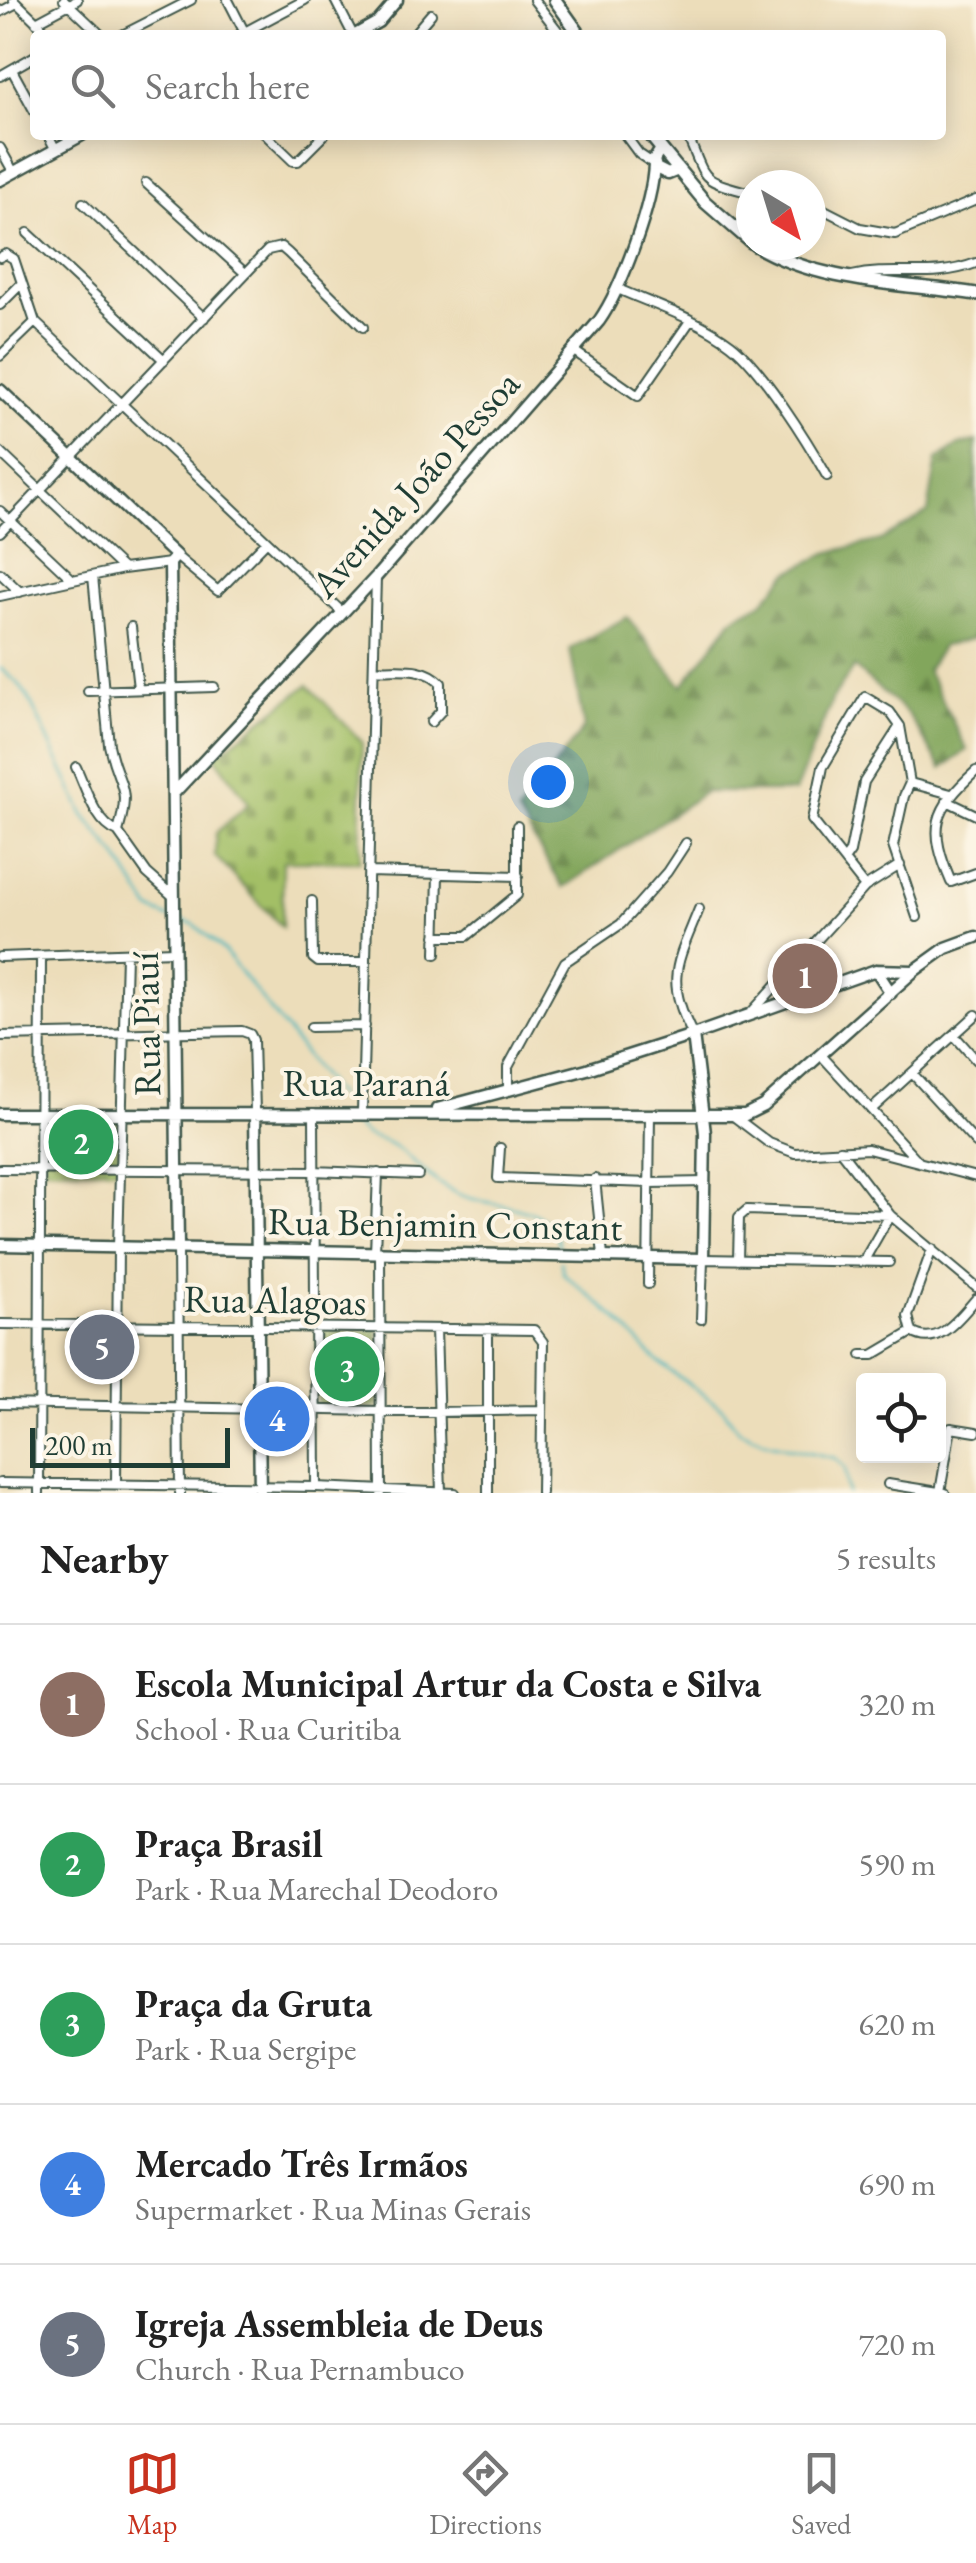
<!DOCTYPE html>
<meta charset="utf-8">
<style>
:root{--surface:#fff;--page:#f2f2f2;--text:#222;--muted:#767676;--line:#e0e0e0;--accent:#c8321e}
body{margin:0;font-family:"EB Garamond",serif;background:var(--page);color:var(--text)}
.controls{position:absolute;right:30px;bottom:30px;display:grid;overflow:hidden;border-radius:10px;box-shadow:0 5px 25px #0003}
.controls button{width:90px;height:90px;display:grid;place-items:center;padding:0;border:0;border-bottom:2px solid var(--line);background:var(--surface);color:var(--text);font:50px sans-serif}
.compass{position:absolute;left:736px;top:170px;width:90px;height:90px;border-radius:50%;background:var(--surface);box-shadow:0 5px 25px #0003;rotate:142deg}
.scale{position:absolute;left:30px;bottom:25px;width:200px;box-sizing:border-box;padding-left:10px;border:5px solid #1f3d34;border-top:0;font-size:28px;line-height:35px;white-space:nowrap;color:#1f3d34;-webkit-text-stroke:8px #fcf5e5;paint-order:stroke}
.you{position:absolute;left:548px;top:782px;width:35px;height:35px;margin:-25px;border:8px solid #fff;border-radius:50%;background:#1a73e8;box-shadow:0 0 0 15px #1a73e833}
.badge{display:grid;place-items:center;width:65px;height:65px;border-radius:50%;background:var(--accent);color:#fff;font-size:32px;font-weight:700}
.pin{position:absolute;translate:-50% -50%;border:5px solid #fff;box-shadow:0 2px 10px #0006}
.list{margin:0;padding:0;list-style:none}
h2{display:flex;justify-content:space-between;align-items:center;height:130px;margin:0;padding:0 40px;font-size:42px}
h2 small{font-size:32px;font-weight:400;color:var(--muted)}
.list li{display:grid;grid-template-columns:65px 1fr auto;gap:30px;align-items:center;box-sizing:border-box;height:160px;padding:0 40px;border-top:2px solid var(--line)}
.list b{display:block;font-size:38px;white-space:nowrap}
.list p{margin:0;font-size:32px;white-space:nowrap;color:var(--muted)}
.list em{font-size:32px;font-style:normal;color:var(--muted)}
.icon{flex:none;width:55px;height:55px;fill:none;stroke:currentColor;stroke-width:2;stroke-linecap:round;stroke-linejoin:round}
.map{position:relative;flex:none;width:976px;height:1493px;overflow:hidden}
.search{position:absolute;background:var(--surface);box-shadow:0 5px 25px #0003;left:30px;right:30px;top:30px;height:110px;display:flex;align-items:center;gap:25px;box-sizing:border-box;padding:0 35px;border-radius:10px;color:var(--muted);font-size:38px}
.sheet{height:930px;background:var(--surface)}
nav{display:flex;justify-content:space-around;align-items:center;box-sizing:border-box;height:140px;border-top:2px solid var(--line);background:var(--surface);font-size:28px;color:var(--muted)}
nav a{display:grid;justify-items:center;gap:5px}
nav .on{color:var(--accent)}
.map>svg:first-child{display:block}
</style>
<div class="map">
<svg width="976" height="1493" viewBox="0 0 976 1493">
<defs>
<pattern id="green-dots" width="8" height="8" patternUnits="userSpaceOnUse" patternTransform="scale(2.5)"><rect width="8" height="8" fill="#a3bf66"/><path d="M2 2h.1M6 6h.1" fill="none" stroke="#849c55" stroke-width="1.8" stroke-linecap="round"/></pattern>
<pattern id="forest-firs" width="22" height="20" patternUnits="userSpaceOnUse" patternTransform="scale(2.5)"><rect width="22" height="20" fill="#82a65b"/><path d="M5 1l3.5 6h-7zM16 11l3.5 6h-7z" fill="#6a884c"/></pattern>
<pattern id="cemetery-stones" width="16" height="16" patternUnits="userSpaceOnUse" patternTransform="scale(2.5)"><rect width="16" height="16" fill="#a3bf66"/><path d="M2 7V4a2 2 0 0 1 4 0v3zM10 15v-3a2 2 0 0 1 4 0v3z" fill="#849c55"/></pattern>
</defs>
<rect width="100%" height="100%" fill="#fcf5e5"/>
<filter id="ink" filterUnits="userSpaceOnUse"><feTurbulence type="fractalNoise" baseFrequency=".01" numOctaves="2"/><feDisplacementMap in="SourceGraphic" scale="20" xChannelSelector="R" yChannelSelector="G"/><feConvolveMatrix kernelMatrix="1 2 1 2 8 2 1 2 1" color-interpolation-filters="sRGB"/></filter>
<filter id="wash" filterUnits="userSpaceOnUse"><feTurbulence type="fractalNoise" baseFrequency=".0048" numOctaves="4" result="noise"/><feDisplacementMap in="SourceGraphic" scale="40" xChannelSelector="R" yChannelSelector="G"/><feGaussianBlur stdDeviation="2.25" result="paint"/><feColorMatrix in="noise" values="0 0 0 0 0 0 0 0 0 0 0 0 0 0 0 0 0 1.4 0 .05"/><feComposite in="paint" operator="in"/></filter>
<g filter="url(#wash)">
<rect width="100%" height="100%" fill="#ecddba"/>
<!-- green -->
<path fill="url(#green-dots)" stroke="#617e4d" stroke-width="2.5" d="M119,1115V1169L44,1168L43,1116Z
M378,1330L377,1407H318L316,1331Z"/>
<!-- forest -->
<path fill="url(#forest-firs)" stroke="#507248" stroke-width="2.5" d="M976,441V638L942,646L927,670L967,750L942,769L908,714L854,667L833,698L795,792H705L563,888L518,813L584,728L570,649L627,617L682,686L734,618L763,602L788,573L827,553L881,540L928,512L937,460L959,445Z"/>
<!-- cemetery -->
<path fill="url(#cemetery-stones)" stroke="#617e4d" stroke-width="2.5" d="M308,685L362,742L360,861H283L282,927L215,856L216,833L249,803L215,756Z"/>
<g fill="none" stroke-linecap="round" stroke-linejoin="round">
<!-- stream -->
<path stroke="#46b6bd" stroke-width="2.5" d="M0,668L19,684L29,699L84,815L117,856L150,909L169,918
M177,919L194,924L224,951L338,1097
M355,1124C370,1143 377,1135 394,1146C418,1162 434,1186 463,1196C502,1210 556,1200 560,1254
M561,1262L563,1273L616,1318L657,1361L723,1409L739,1430L769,1443L835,1458L845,1468L848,1493"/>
</g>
</g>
<g filter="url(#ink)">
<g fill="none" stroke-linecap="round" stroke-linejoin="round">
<defs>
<path id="minor" d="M14,0L50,35
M64,0L101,35
M228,0L246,35
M335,0L353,35
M534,0L561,35
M0,12L17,3
M36,22L77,0
M122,35L191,0
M239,35L305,0
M413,35L431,14
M12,70L35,112
M0,76L35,56
M48,135L56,150
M266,135L293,161H298L324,135
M625,135L639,154L654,164
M687,135C708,181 697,179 751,193
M0,148L14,173
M146,183L245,273
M83,203L204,318
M811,203L860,228L895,234L976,200
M28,233L164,360
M0,257L6,254L14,259L35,322L342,612
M852,276C894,266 932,280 976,263
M618,289C654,305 699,319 731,344C761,367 808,442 827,476
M0,305L21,284
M574,351L638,396L690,321
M0,356L35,322
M0,452L123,569
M0,511L73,580
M0,532L268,250L281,247L288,253L363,327
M176,556L218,591L267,541
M0,573L20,592
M93,576L109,745C118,789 132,783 118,832L147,873L174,897
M0,596L123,569L170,563
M131,627L138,688
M374,669C398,671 423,664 441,683V711L431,722
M88,691L214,687
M76,767C86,788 95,823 118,832
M976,771C933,810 928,828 951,882L976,873
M910,783L951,794
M947,801L976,815
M845,859L850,852L864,782L900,726
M368,872L518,876
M865,887L812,820L823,767L865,697L890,712L900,726L910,783L904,796L893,846L917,917
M312,901L313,958L318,962H366
M436,936H467L517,895V826
M436,954L438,874
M0,957L174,951
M750,1014L865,887L900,865
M311,1027L365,1026
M693,1035C664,979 677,964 699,909
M954,1035L976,1060
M0,1036L242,1031L250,1034L253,1040L255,1112
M821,1055L919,1162
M912,1073L976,1143
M508,1089V1067L565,962L621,924L667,872L686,843
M872,1109L976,1015
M362,1112L376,577
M314,1113L316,1487
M732,1115L769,1143L795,1153L868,1149L976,1177
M500,1148L498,1178L651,1183L705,1182
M840,1150L890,1215L976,1287
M0,1169L313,1171L418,1175
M595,1179L603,1256
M178,1247L180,1493
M375,1252L378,1173
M380,1252L381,1493
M738,1260L739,1217L747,1210L890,1215L863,1262
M648,1284L650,1114
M701,1319L703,1259L889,1262
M0,1324L534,1330L543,1342L541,1493
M436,1329L441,1493
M488,1329V1493
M912,1332C938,1349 960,1317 976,1299
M862,1355H873L912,1332L908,1316L932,1249
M0,1404L436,1412L541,1410
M0,1483L316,1487L455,1493
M116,1483L118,1247L126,954
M888,1484L945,1493
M940,1492L951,1428L976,1432
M39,1493L41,956"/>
<path id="tertiary" d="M355,35L378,22L397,0
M661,149L654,160L656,168L668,174L678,170
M0,180L82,135
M0,390L176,556L170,563L178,1247
M174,793L376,577L599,321C621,290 653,203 654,164
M876,970L891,993
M437,1109L587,1069L693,1035L876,970L914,971
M255,1112L260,1493
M0,1114L745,1115L763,1106L914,971L946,948L976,937
M0,1245L703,1259L705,1133L693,1035"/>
<path id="secondary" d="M555,0L580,35
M650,135L705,202L751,242
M755,245C820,284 902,283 976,294"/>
</defs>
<!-- minor casing -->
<use href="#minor" stroke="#3e5548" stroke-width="12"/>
<!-- tertiary casing -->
<use href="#tertiary" stroke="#3e5548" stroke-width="15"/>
<!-- secondary casing -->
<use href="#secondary" stroke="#3e5548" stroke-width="16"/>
<!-- minor -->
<use href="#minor" stroke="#fff" stroke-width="8"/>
<!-- tertiary -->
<use href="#tertiary" stroke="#fff" stroke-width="10"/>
<!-- secondary -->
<use href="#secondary" stroke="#fff" stroke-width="11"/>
</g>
</g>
<g text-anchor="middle" stroke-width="8" stroke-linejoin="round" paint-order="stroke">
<!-- street labels -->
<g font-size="38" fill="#1f3d34" stroke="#fcf5e5">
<text transform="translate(415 484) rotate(-48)" y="13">Avenida João Pessoa</text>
<text transform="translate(146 1024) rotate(-91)" y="13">Rua Piauí</text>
<text x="366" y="1096">Rua Paraná</text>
<text transform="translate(445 1224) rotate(1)" y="13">Rua Benjamin Constant</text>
<text transform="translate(275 1300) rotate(1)" y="13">Rua Alagoas</text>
</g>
</g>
</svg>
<div class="controls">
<button><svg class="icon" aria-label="locate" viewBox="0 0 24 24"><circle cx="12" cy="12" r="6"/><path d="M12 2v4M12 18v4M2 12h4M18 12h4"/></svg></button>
</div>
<svg class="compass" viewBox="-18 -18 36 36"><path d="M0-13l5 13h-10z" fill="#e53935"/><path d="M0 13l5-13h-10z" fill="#767676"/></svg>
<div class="scale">200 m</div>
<div class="you"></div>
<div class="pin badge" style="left:805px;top:976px;background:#8d6e63">1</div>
<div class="pin badge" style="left:81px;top:1142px;background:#2e9e5b">2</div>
<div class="pin badge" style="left:347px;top:1369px;background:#2e9e5b">3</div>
<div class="pin badge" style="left:277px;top:1419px;background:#3f7fe0">4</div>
<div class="pin badge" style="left:102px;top:1347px;background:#6b7280">5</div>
<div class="search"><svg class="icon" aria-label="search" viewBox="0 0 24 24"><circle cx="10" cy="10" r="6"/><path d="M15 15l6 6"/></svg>Search here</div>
</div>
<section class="sheet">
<h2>Nearby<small>5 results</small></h2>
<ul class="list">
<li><span class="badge" style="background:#8d6e63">1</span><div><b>Escola Municipal Artur da Costa e Silva</b><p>School · Rua Curitiba</p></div><em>320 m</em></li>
<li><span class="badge" style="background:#2e9e5b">2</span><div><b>Praça Brasil</b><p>Park · Rua Marechal Deodoro</p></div><em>590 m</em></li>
<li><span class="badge" style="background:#2e9e5b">3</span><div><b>Praça da Gruta</b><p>Park · Rua Sergipe</p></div><em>620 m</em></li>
<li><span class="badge" style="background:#3f7fe0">4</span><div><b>Mercado Três Irmãos</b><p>Supermarket · Rua Minas Gerais</p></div><em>690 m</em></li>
<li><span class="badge" style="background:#6b7280">5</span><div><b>Igreja Assembleia de Deus</b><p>Church · Rua Pernambuco</p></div><em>720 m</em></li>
</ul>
</section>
<nav>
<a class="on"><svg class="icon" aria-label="map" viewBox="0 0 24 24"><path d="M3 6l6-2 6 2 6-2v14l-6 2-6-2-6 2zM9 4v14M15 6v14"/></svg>Map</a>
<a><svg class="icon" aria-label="directions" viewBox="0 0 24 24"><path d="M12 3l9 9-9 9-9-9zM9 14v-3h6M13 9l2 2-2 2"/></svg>Directions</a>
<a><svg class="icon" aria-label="saved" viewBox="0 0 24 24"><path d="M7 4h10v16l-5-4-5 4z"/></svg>Saved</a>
</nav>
